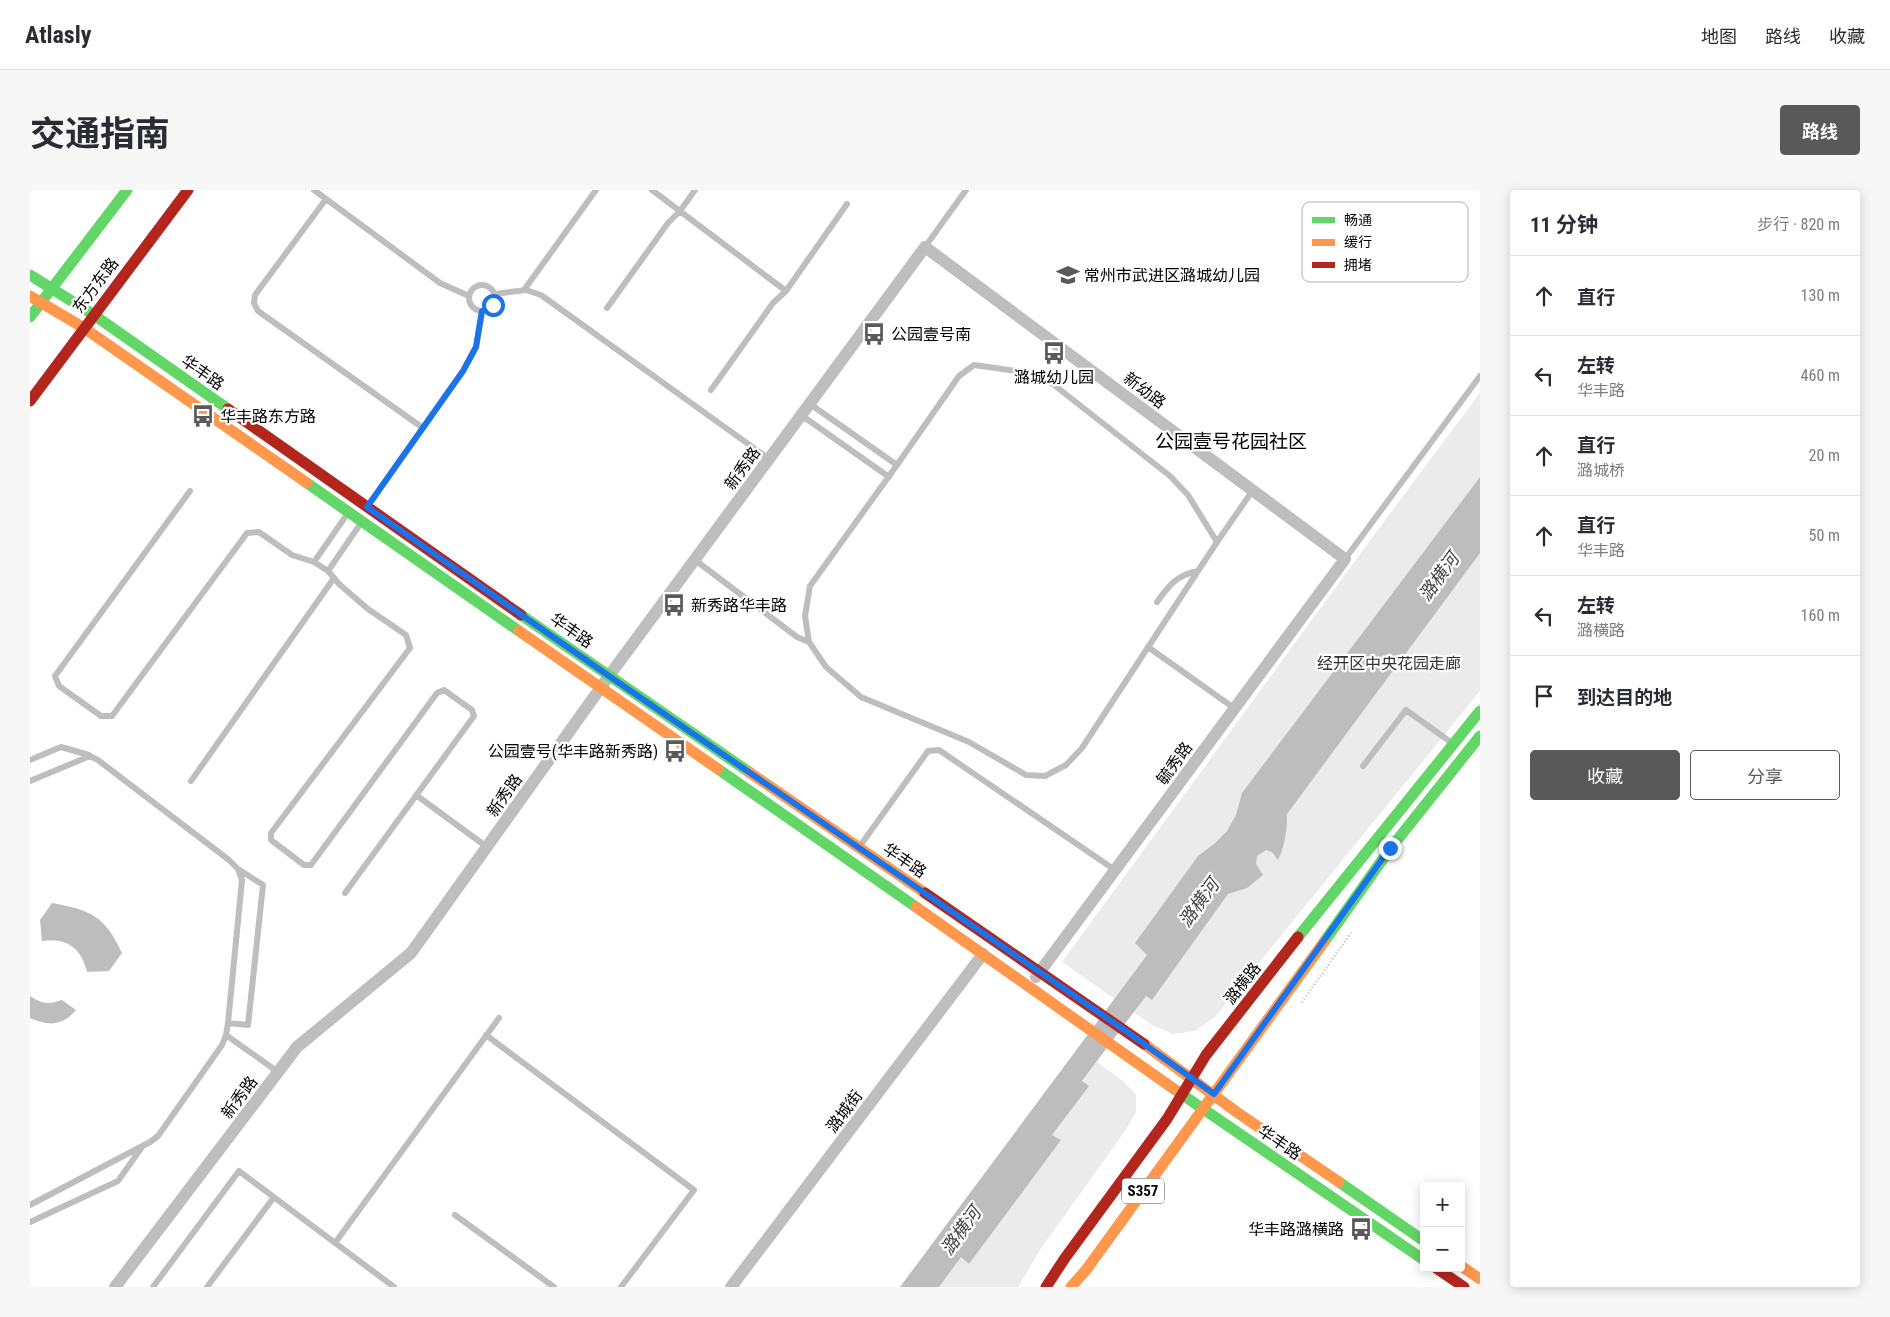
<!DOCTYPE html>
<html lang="zh">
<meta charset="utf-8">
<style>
:root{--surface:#fff;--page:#f7f7f7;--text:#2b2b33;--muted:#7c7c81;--line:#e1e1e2;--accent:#595959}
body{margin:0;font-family:"Roboto Condensed","Noto Sans SC",sans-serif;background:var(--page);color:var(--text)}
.controls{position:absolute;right:15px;bottom:15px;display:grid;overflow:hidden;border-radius:5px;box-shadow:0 2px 12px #0003}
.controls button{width:45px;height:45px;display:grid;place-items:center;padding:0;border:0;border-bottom:1px solid var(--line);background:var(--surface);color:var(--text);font:25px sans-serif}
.stop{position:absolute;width:15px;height:15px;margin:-11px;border:4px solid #1a73e8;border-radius:50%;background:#fff}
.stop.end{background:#1a73e8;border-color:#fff;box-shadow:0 1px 5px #0008}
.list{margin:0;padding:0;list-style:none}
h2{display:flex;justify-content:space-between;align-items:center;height:65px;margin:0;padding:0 20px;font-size:21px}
h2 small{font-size:16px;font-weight:400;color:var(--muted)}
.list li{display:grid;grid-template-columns:32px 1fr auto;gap:15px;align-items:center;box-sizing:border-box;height:80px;padding:0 20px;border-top:1px solid var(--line)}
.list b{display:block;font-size:19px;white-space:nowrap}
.list p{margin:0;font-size:16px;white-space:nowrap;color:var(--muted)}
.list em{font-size:16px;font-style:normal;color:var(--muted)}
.actions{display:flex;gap:10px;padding:15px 20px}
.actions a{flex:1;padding:11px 0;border:1px solid var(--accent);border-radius:5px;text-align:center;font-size:18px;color:var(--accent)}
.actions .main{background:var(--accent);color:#fff}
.icon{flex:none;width:28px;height:28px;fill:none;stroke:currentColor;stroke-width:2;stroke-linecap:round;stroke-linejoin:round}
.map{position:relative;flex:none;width:1450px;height:1097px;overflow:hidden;border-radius:5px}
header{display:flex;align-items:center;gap:30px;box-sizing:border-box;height:70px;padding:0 25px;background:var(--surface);border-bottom:1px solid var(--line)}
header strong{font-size:24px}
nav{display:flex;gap:28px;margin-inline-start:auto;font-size:18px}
.intro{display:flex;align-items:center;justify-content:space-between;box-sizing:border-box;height:120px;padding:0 30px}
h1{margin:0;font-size:35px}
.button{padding:12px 22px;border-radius:5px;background:var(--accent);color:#fff;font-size:18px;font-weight:700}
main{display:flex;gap:30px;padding:0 30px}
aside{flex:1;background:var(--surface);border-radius:5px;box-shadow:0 2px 12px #0003}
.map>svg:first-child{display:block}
</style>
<header>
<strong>Atlasly</strong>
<nav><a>地图</a><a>路线</a><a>收藏</a></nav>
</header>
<div class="intro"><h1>交通指南</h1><a class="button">路线</a></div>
<main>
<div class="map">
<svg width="1450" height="1097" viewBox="0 0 1450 1097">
<rect width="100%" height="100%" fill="#fff"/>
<!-- green -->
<path fill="#ebebeb" d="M1450,203V501L1185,827L1165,841L1143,844L1122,835L1032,772L1338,353Z
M1067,872L1093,891L1106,904V922L1095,941L1012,1057L988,1097H909L931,1066L939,1074L1030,950L1021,945L1058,897L1052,891Z"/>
<!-- water -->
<path fill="#bdbdbd" d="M1450,287V363L1257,624C1257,641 1255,655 1248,670L1242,662L1236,660L1227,666L1226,674L1233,685L1217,698L1198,704L1122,810L1116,806L1052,891L1059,896L1022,945L1031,950L939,1074L931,1067L909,1097H870L1117,765L1105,753L1168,666L1184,654L1197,641L1206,625L1212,603Z
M22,713C61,720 75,726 92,763L79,781L57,782C52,759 37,747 12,751L10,730Z
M0,806C12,814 19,815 32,810L46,820C33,836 18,836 0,828Z"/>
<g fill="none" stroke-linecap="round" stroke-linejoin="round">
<!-- path -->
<path stroke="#b9b9b9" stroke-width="2.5" stroke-dasharray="1 2.5" stroke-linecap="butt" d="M1272,812L1321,743"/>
<!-- lane -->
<path stroke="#bebebe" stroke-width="6" d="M284,0L410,93L439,106
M622,0L756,101
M296,9L225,105L224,113L228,121L393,238
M895,57L936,0
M439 108a13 13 0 1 1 26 0a13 13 0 1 1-26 0Z
M494,100L566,0
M465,104L496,100L511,105L739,269
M577,118L638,33L650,21L665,0
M681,200L743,113L756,101L817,14
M780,214L867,275
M771,225L859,287
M160,301L25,486L29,496L71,526H82L217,343L229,342L262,365L284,372L298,381L309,394L338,419L376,445L380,458L241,643V650L274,675H281L407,503L414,500L442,520L444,526L315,703
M338,316L433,181L446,157L452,121
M1187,352L1158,305L1140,286L1019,191L1001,183L944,175L929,186L867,275L780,396L775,426L779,452L796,477L831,507L939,552L996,585L1015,586L1036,575L1052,558L1187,352L1223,300
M1315,369L1450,186
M665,370L767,447L779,452
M284,372L318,323
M298,381L331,333
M1127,412C1139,395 1147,385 1168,381
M1118,457L1204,518
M0,570L31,557L59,565
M1333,576L1376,520L1422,553
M0,591L60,566L68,570L199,670L208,679L212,690L198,833L196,845L192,855L128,946L120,952L0,1015
M161,591L304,388
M386,605L457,657
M830,656L898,561L909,560L1085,680
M198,833L218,835L233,695L208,679
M196,845L248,882
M456,845L664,1000L591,1097
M425,1025L524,1097
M0,1032L88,991L112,957
M305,1053L469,828
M123,1097L209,981L364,1097
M177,1097L244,1007"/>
<!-- street -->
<path stroke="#bebebe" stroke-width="12" d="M85,1097L267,857L381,763L579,486L895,57L1315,369L1006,787
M701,1097L953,764"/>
<!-- fast -->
<path stroke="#63d668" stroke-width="11" d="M0,85L64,125L198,219
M0,127L97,0
M277,293L489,441
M491,425L719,582
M688,579L886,717
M1268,747L1450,521
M1294,752L1360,659L1450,546
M1144,899L1394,1070
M1309,992L1394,1051"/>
<!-- slow -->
<path stroke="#ff974d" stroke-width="11" d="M0,106L54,138L277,293
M489,441L688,579
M719,582L895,703
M886,717L1144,899
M1114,854L1208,923L1309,992
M1431,1076L1450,1089
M1041,1097L1056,1080L1294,752"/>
<!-- jam -->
<path stroke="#b3261e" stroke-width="11" d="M0,211L158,0
M198,219L491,425
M895,703L1114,854
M1406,1078L1434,1097
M1016,1097L1035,1068L1137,929L1176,865L1268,747"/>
</g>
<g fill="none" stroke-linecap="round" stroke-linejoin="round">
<!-- route -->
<path stroke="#1a73e8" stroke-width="6" d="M463,115L460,118L452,121L446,157L433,181L337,317L579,486L1100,844L1184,904L1360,658"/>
</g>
<!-- icons -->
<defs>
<symbol id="school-bare" viewBox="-9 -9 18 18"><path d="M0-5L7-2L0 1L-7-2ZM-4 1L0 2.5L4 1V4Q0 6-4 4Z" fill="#595959" stroke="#fff" stroke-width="2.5" paint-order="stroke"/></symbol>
<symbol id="bus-bare" viewBox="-9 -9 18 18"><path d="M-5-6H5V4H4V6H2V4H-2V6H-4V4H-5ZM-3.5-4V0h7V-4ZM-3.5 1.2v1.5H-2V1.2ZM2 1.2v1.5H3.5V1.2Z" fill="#595959" stroke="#fff" stroke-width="2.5" paint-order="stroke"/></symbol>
</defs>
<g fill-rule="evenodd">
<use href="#school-bare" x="1022" y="69" width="32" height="32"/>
<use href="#bus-bare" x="828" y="128" width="32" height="32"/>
<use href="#bus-bare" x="1008" y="147" width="32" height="32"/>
<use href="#bus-bare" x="157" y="210" width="32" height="32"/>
<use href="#bus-bare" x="628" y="399" width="32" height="32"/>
<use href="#bus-bare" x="629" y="545" width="32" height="32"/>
<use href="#bus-bare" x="1315" y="1023" width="32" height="32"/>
</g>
<g text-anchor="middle" stroke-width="4.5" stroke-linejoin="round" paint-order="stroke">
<!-- shield labels -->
<rect fill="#fff" stroke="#4c4c4c" stroke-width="1" x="1092" y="988.5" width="42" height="25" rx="4"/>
<g font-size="15" font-weight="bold" fill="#000">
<text x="1113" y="1006">S357</text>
</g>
<!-- poi labels -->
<g font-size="16" fill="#000" stroke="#fff" text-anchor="start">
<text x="1054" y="91">常州市武进区潞城幼儿园</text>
<text x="861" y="150">公园壹号南</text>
<text x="1024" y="193" text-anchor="middle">潞城幼儿园</text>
<text x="190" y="232">华丰路东方路</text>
<text x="661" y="421">新秀路华丰路</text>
<text x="628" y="567" text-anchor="end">公园壹号(华丰路新秀路)</text>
<text x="1314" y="1045" text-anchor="end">华丰路潞横路</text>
</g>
<!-- street labels -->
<g font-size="16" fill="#000" stroke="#fff">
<text transform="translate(65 95) rotate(-53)" y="6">东方东路</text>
<text transform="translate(173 182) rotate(35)" y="6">华丰路</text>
<text transform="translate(1115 200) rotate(37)" y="6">新幼路</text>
<text transform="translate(712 278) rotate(-54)" y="6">新秀路</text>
<text transform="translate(542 440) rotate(35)" y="6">华丰路</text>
<text transform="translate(1144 573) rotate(-54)" y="6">毓秀路</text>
<text transform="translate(474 605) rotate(-55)" y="6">新秀路</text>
<text transform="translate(875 670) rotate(34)" y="6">华丰路</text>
<text transform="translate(1212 793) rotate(-52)" y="6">潞横路</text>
<text transform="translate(209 907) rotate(-53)" y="6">新秀路</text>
<text transform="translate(814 921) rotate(-53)" y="6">潞城街</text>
<text transform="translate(1250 952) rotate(34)" y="6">华丰路</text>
</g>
<!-- park labels -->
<g font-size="16" fill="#313131" stroke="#fff">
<text x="1359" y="479">经开区中央花园走廊</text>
</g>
<!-- water labels -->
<g font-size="18" font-style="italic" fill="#424242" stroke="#fff">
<text transform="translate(1409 387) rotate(-54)" y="6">潞横河</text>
<text transform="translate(1169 713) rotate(-54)" y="6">潞横河</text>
<text transform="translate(931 1041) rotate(-54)" y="6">潞横河</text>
</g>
<!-- quarter labels -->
<g font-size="19" fill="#000" stroke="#fff">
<text x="1201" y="258">公园壹号花园社区</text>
</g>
</g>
<!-- legend -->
<rect x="1272" y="12" width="166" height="80" rx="8" fill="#fff" stroke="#b2b2b2" stroke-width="1"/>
<rect x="1282" y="27" width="23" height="6" fill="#63d668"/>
<rect x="1282" y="49" width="23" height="7" fill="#ff974d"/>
<rect x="1282" y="72" width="23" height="6" fill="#b3261e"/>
<g font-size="14" fill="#000">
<text x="1314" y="35">畅通</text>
<text x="1314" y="57">缓行</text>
<text x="1314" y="80">拥堵</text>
</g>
</svg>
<div class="controls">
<button>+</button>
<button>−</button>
</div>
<div class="stop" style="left:463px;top:115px"></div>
<div class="stop end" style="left:1360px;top:658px"></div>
</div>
<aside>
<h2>11 分钟<small>步行 · 820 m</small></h2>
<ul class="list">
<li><svg class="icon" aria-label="ahead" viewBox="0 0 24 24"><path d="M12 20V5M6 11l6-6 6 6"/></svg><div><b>直行</b></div><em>130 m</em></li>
<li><svg class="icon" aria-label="left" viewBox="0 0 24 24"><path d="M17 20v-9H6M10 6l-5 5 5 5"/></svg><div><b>左转</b><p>华丰路</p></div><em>460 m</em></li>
<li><svg class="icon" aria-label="ahead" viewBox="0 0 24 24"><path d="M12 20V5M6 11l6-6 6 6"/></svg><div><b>直行</b><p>潞城桥</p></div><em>20 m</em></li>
<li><svg class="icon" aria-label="ahead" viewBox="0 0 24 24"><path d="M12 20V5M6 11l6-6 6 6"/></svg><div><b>直行</b><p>华丰路</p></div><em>50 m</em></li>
<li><svg class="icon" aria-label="left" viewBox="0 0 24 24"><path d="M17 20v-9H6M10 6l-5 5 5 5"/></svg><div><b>左转</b><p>潞横路</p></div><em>160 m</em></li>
<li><svg class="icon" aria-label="arrive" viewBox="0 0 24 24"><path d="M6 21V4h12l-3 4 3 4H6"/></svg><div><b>到达目的地</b></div></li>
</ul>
<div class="actions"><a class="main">收藏</a><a>分享</a></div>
</aside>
</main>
